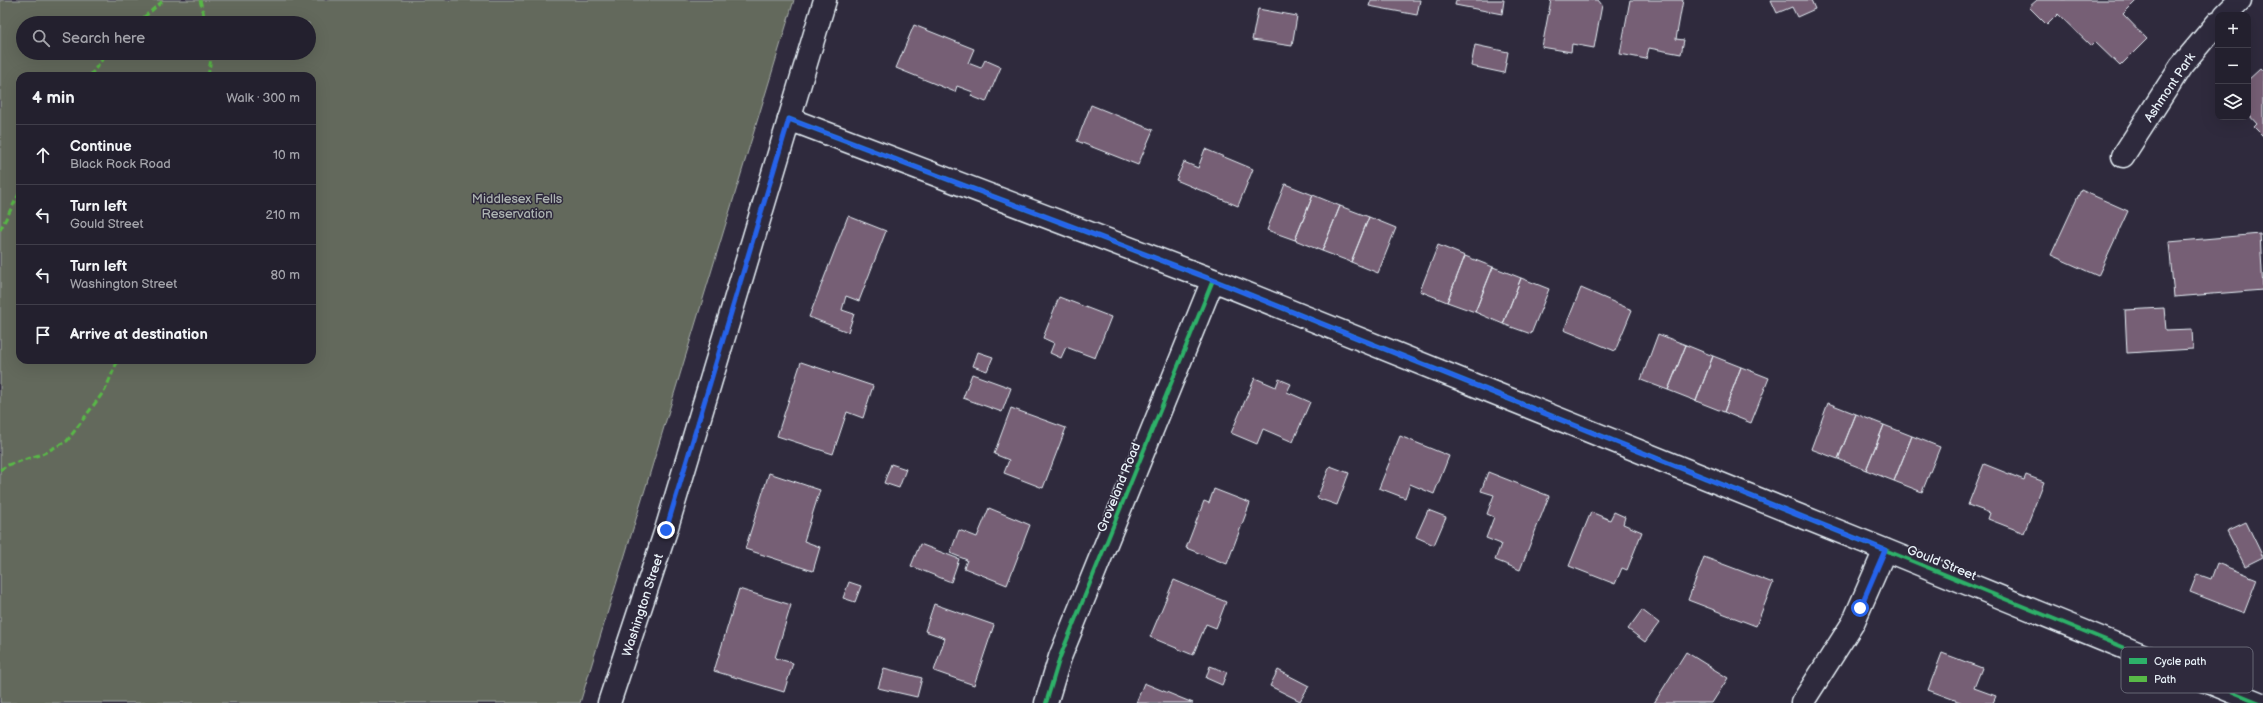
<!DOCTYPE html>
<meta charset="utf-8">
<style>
:root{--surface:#23202e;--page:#2f2d3a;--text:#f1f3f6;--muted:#a3a3aa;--line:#403e4a}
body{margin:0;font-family:"Balsamiq Sans",sans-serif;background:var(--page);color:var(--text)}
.controls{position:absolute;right:12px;top:12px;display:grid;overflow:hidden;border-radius:8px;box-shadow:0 4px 16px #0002}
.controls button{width:36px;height:36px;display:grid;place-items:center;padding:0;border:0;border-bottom:1px solid var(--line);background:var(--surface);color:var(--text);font:20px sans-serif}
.stop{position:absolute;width:12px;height:12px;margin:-9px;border:3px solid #2563eb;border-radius:50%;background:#fff}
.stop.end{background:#2563eb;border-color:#fff;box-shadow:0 1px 4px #0008}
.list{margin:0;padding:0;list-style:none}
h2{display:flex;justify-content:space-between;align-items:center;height:52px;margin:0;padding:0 16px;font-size:17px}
h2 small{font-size:13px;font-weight:400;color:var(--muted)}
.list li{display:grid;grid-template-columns:26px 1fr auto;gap:12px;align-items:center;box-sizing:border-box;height:60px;padding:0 16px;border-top:1px solid var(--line)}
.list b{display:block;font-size:15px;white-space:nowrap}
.list p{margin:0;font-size:13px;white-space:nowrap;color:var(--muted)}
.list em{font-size:13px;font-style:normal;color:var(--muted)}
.icon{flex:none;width:22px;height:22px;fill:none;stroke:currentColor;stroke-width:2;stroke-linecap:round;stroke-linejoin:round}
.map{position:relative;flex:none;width:2263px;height:703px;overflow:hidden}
.search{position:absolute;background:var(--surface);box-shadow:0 4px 16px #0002;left:16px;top:16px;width:300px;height:44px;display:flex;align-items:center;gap:10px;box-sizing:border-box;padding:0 14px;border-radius:22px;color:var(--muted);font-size:15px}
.panel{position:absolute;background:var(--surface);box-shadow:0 4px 16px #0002;left:16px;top:72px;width:300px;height:292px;border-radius:12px}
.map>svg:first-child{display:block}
</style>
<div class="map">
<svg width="2263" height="703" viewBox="0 0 2263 703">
<rect width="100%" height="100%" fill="#2f2a3d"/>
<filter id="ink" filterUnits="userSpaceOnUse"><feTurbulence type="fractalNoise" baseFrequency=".025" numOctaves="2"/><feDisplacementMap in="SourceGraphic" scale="8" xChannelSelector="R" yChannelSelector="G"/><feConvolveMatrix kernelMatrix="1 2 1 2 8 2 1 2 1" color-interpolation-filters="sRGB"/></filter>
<g filter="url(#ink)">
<!-- green -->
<path fill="#64695c" stroke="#a6adaa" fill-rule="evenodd" d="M0,0H794L580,703H0ZM23,23H309V53H23ZM20,76H312V360H20Z"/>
<!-- building -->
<path fill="#765f74" stroke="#e8f1f8" d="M1371,0H1420L1417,15L1369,6Z
M1456,0H1504L1502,14L1455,5Z
M1551,0H1598L1602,5L1594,48L1572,44L1571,52L1542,47Z
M1630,0H1683L1676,39L1684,40L1681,54L1649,48L1646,59L1620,54Z
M1771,0H1811L1815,9L1797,17L1792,7L1777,13Z
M2037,0H2137L2123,14L2147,39L2120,66L2095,42L2091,46L2058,14L2047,25L2029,7Z
M1258,9L1297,16L1292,46L1252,40Z
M914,25L974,49L968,63L981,68L985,60L1001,67L986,102L971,96L973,92L957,86L955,92L896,68Z
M1475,45L1508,52L1504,73L1471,66Z
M2260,69L2263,72V136L2254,127L2257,124L2248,114V80Z
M1091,105L1153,130L1138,165L1077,141Z
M1205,149L1253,169L1238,206L1176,180L1184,162L1198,168Z
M1285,184L1313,195L1295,240L1267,230Z
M2081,190L2128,211L2098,276L2051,255Z
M1313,195L1340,206L1322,251L1295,240Z
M1340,206L1369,217L1351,262L1322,251Z
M848,216L886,231L859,301L846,296L842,310L854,314L848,332L809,317Z
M1369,217L1396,228L1378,273L1351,262Z
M2260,234L2263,290L2174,297L2169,242Z
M1438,245L1465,256L1447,302L1420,291Z
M1465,256L1493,267L1475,312L1447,302Z
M1493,267L1521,278L1503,324L1475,312Z
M1521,278L1549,289L1531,334L1503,324Z
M1581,288L1632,310L1615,351L1564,330Z
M1059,297L1111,317L1095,358L1066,347L1061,358L1050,353L1054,343L1043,338Z
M2164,308L2166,330L2192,329L2193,349L2127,353L2125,310Z
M1658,334L1686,345L1668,390L1641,380Z
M1686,345L1713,356L1696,401L1668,390Z
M978,352L993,357L987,371L973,366Z
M1713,356L1741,367L1724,412L1696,401Z
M801,362L873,386L863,418L847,412L833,454L777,436Z
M1741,367L1769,378L1751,423L1724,412Z
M972,374L1011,388L1002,412L963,398Z
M1255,378L1276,387L1279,379L1291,384L1287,392L1310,402L1293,442L1263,429L1257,444L1231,433Z
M1828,403L1856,414L1838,459L1811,449Z
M1011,408L1066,428L1043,488L1004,473L1009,460L994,454Z
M1856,414L1884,425L1866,470L1838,459Z
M1884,425L1912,436L1894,481L1866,470Z
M1400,436L1449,456L1434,494L1410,484L1405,498L1379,488Z
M1912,436L1940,447L1922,492L1894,481Z
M891,464L906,469L899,488L884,483Z
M1984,464L2024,480L2026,475L2044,482L2024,533L1988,519L1990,513L1968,505Z
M1330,466L1349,473L1337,505L1317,498Z
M1488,472L1549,496L1520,570L1495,560L1501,544L1486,538L1494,517L1487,514L1494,495L1481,491Z
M769,473L820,490L804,541L820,547L813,571L745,549Z
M1214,489L1250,503L1227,564L1186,548L1204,501L1209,503Z
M989,508L1030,525L1007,585L964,568L967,560L950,553L959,530L977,537Z
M1428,510L1446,517L1434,545L1416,537Z
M1591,512L1610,520L1614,512L1625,517L1623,524L1642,532L1627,570L1622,568L1615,584L1569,566Z
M2246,522L2263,557L2245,566L2227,531Z
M920,544L959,559L951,582L911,566Z
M1704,557L1773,583L1756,626L1688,600Z
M2217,563L2257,579L2244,613L2190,592L2197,574L2211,579Z
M1174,580L1226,602L1216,628L1206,624L1193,655L1150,637Z
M849,582L861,586L855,602L843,598Z
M739,589L791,605L775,658L793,663L784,692L714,671Z
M934,604L994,625L974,685L934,671L945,638L925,631Z
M1642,610L1659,623L1645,642L1628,629Z
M1686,652L1728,678L1712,703H1654Z
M1942,653L1982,668L1974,688L1996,696L1993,703H1963L1928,690Z
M1210,666L1227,672L1222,685L1206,678Z
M884,668L922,678L917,697L878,688Z
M1278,670L1309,686L1300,701L1270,686Z
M1144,683L1193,703H1136Z"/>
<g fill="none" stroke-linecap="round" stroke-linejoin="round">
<defs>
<path id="street" d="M2225,15L2240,0
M789,119L1213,280L1885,550L2260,703
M2123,156L2181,66L2218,22
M1046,703L1060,657L1213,280
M1802,703L1853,623L1885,550"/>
<path id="secondary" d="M609,703L666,530L825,0"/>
</defs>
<!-- street casing -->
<use href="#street" stroke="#e8f1f8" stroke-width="25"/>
<!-- secondary casing -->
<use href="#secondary" stroke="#e8f1f8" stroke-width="25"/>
<!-- street -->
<use href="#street" stroke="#2f2a3d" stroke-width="22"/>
<!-- secondary -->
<use href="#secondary" stroke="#2f2a3d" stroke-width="22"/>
<!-- quiet -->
<path stroke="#58b947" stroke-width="3" stroke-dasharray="6 3" stroke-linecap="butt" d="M200,0L206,23
M137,23L164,0
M90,76L107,53
M208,76L212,53
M0,230L20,192
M0,470L8,465L42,454L67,441L105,390L118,360"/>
<defs>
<path id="cycleway" d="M789,119L1213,280L1885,550L2260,703
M1046,703L1060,657L1213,280"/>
</defs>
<!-- cycleway casing -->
<use href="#cycleway" stroke="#2f2a3d" stroke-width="6"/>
<!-- cycleway -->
<use href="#cycleway" stroke="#2db169" stroke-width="4"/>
</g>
</g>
<g fill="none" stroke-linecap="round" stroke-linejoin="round" filter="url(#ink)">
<!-- route -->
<path stroke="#2563eb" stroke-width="5" d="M666,530L789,119L1213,280L1885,550L1860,608"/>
</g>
<g text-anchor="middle" stroke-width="3" stroke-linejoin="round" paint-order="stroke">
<!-- street labels -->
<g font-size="13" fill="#e8f1f8" stroke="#2f2a3d">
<text transform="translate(2169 87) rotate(-56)" y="5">Ashmont Park</text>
<text transform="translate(1118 487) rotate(-68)" y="5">Groveland Road</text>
<text transform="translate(1942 562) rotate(22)" y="5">Gould Street</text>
<text transform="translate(642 605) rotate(-72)" y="5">Washington Street</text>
</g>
<!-- park labels -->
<g font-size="13" fill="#adb4b2" stroke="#2f2a3d">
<text x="517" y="203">Middlesex Fells<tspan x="517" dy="15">Reservation</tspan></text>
</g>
</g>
<!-- legend -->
<rect x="2121" y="647" width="132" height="46" rx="6" fill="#2f2a3d" stroke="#666675" stroke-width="1"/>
<rect x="2129" y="658" width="18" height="6" fill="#2db169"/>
<rect x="2129" y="676" width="18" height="6" fill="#58b947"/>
<g font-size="11" fill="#e8f1f8">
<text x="2154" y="665">Cycle path</text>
<text x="2154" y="683">Path</text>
</g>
</svg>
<div class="controls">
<button>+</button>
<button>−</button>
<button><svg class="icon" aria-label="layers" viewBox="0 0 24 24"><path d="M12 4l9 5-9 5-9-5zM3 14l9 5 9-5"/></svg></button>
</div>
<div class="stop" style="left:1860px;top:608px"></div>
<div class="stop end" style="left:666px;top:530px"></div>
<div class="search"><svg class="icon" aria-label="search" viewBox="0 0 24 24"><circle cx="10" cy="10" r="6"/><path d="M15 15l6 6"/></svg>Search here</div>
<section class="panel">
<h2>4 min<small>Walk · 300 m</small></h2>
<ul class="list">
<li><svg class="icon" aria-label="ahead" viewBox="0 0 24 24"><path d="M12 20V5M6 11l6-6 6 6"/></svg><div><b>Continue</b><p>Black Rock Road</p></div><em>10 m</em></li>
<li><svg class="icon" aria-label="left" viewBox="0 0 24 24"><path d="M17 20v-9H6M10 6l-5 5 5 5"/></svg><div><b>Turn left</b><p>Gould Street</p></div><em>210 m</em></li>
<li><svg class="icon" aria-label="left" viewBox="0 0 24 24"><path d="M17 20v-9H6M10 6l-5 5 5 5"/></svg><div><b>Turn left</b><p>Washington Street</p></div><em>80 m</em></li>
<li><svg class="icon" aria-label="arrive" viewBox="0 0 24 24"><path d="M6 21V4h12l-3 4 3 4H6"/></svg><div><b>Arrive at destination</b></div></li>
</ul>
</section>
</div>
